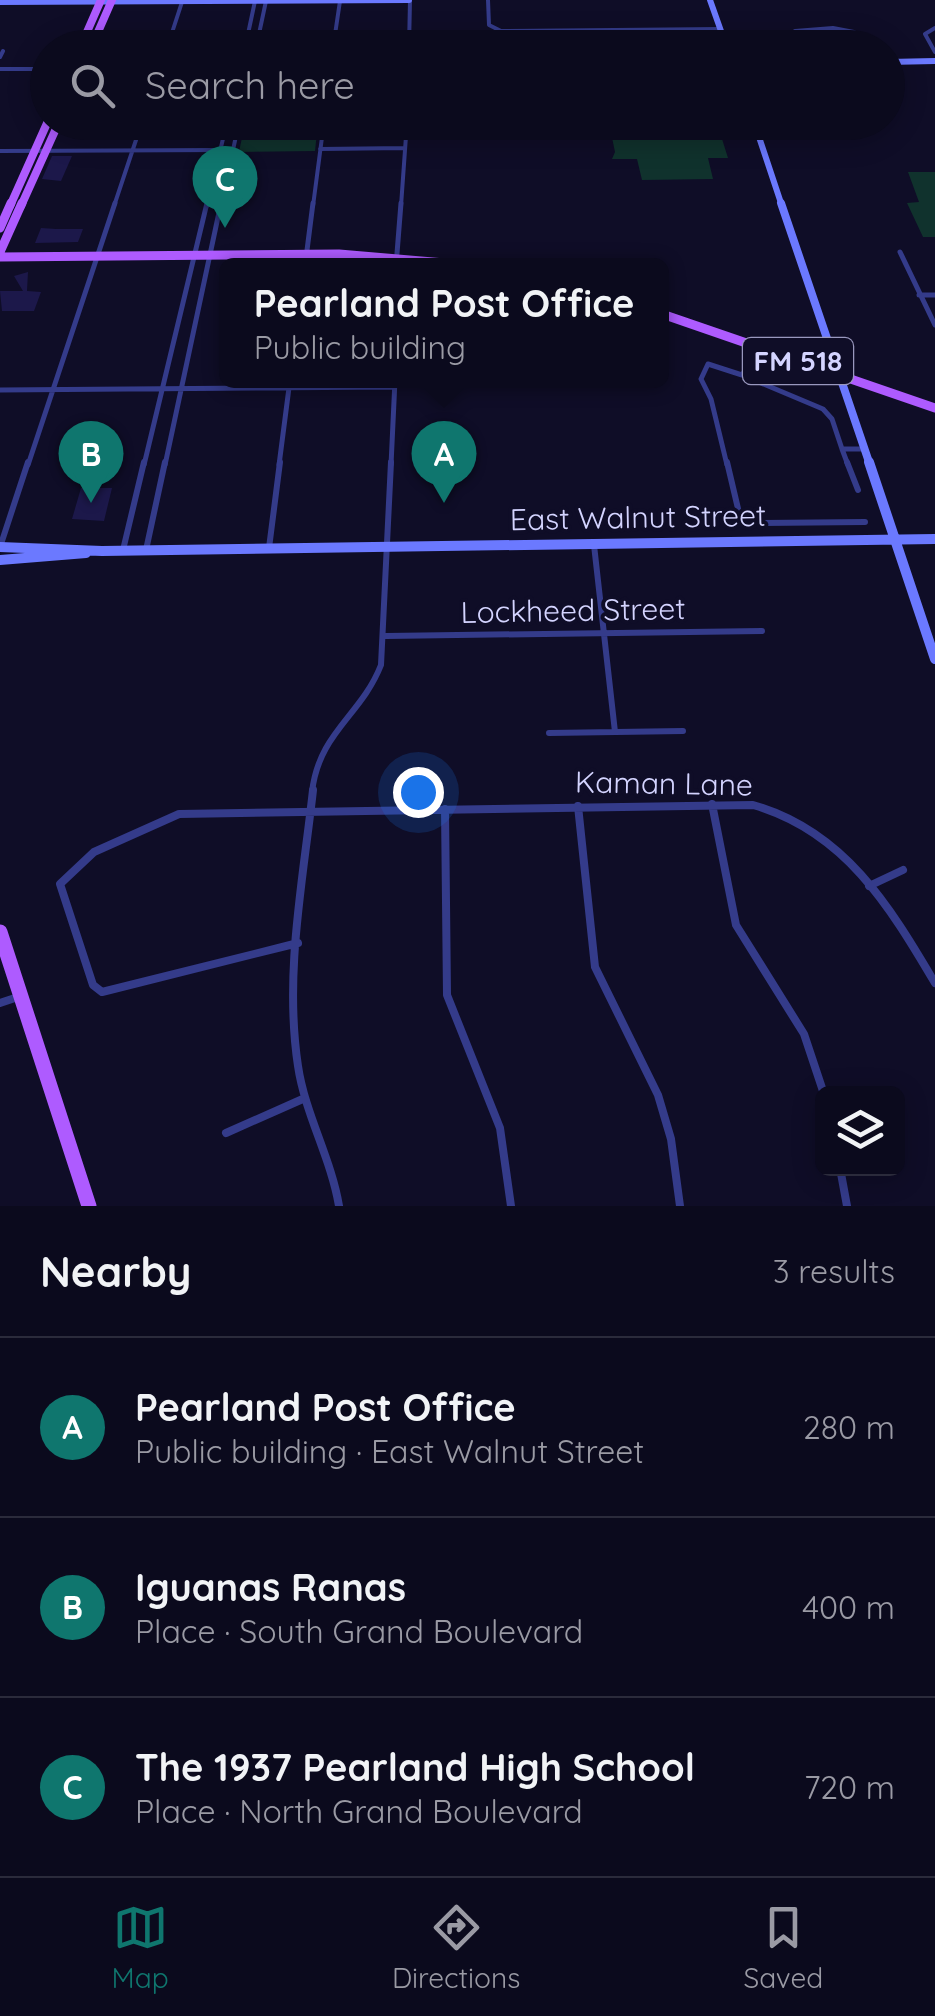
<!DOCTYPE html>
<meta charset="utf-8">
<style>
:root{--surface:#0b0a1d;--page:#19182a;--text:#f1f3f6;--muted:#9a9aa4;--line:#2b2b3b;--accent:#0f766e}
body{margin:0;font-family:Quicksand,sans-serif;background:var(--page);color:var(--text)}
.controls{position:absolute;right:30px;bottom:30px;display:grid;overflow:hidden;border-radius:15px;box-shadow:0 5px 25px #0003}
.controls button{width:90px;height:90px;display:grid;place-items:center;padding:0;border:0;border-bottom:2px solid var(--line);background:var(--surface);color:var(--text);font:50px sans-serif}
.you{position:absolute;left:418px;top:792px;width:35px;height:35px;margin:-25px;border:8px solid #fff;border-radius:50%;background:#1a73e8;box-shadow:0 0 0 15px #1a73e833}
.badge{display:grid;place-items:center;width:65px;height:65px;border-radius:50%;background:var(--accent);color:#fff;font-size:32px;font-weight:700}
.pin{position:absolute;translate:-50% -82px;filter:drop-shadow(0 2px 5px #0008)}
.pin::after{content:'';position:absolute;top:52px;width:35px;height:30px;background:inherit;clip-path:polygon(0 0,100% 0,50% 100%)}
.popup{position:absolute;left:219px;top:258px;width:450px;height:130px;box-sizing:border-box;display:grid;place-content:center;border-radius:15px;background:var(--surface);filter:drop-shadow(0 2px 8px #0005);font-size:32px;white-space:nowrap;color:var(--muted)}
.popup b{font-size:38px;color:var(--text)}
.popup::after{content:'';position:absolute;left:50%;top:100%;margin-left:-20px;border:20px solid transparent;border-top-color:var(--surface)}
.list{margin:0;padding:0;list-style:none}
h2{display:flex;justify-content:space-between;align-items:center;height:130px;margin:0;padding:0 40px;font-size:42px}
h2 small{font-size:32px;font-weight:400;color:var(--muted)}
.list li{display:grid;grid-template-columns:65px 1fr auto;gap:30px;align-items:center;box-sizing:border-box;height:180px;padding:0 40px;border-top:2px solid var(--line)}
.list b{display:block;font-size:38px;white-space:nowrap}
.list p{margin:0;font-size:32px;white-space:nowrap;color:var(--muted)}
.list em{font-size:32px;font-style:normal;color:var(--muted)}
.icon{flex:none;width:55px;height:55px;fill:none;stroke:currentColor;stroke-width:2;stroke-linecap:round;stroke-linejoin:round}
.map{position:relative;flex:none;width:935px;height:1206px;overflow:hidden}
.search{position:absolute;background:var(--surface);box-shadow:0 5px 25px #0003;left:30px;right:30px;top:30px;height:110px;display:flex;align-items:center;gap:25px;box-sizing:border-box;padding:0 35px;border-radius:55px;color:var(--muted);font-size:38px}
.sheet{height:670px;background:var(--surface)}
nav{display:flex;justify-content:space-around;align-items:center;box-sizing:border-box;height:140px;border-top:2px solid var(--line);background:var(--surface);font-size:28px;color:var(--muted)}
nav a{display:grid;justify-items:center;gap:5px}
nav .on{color:var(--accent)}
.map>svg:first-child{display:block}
</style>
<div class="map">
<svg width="935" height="1206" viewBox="0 0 935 1206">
<rect width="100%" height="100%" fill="#0f0d27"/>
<!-- green -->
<path fill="#10322d" d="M245,123H318L315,151L239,152Z
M609,123H717L728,158H708L713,179L642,180L637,159H612L615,152Z
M908,172H935V237H923L907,203L919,202Z"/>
<!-- building -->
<path fill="#1c184a" d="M52,156H72L61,181L42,179Z
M41,228L56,229H83L78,242L35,243Z
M28,272L27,291L41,292L34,311H2L0,291H23L14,276Z
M81,488H112L104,521L72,519Z"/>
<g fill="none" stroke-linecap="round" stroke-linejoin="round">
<!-- street-far3 -->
<path stroke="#343b8a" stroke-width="4" d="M488,0L489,25L501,31L721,29
M935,28L925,34L935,52
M167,48L182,2
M245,48L255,1
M256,48L266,1
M333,48L340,1
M409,48L410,0
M797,48L795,31L833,28L854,32L865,48
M0,57L3,51
M0,69H48
M320,149L405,148
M0,151L224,150
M114,206L142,122
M207,206L227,122
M221,206L239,122
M313,206L324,122
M401,206L407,122"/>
<!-- street-far2 -->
<path stroke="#343b8a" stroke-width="5" d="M900,252L935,325
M305,266L313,203
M396,266L401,203
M919,295H935
M742,375L823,409L832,419L842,449H865
M0,390L395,387
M842,449L848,465
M28,465L115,203
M144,465L207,203
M165,465L221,203
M279,465L290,380
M391,465L395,380
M727,465L711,399L701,379L708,364L742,375L760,347"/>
<!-- street-far1 -->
<path stroke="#343b8a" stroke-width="6" d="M727,462L740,517L760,523L865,522
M847,462L858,490
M594,545L615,732
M0,547L28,462
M269,548L280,462
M123,550L144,462
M146,550L165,462
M386,636L762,631
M549,733L683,731
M312,792C319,732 361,716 381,665L391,462"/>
<!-- street -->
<path stroke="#343b8a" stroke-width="8" d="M313,790C303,881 284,974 298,1066C305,1114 331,1158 339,1206
M712,804L736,925L804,1034L824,1094
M578,806L595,967L658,1095L671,1139L680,1206
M445,809L447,995L500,1128L511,1206
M869,886L903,870
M298,943L102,992L93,985L60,884L94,852L179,814L753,805C844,831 889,905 935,983
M0,1003L18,997
M226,1133L305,1098
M840,1168L847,1206"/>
<!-- secondary-far2 -->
<path stroke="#6b79ff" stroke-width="6" d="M710,0L727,48
M0,2L409,0
M888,62L935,61
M754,122L782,206"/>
<!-- secondary-far1 -->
<path stroke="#6b79ff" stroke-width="8" d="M781,203L870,465"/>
<!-- secondary -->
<path stroke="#6b79ff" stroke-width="10" d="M869,462L935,659
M0,547L102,551L935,539
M0,560L86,553"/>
<!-- primary-far2 -->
<path stroke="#ae5bff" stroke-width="8" d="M80,48L101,0
M91,48L112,0
M10,206L48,121
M21,206L59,122"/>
<!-- primary-far1 -->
<path stroke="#ae5bff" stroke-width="9" d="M0,228L11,203
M0,252L22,203
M0,257L339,254L480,266
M662,314L935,408"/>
<!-- primary -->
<path stroke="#ae5bff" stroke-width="15" d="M0,932L89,1206"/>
</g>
<g text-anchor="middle" stroke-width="8" stroke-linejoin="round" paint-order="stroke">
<!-- shield labels -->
<rect fill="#0f0d27" stroke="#9998be" stroke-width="2.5" x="743" y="338" width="110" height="46" rx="8"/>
<g font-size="28" font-weight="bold" fill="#d4d4ff">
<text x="798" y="371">FM 518</text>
</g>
<!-- street labels -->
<g font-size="30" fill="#d4d4ff" stroke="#0f0d27">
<text transform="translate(638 518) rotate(-1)" y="10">East Walnut Street</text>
<text transform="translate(573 611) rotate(-1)" y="10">Lockheed Street</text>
<text transform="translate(664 784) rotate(1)" y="10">Kaman Lane</text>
</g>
</g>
</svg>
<div class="controls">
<button><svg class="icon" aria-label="layers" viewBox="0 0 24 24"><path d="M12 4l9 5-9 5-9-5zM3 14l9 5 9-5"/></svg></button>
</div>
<div class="you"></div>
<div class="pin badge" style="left:444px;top:503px">A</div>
<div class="popup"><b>Pearland Post Office</b>Public building</div>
<div class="pin badge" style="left:91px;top:503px">B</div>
<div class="pin badge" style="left:225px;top:228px">C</div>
<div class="search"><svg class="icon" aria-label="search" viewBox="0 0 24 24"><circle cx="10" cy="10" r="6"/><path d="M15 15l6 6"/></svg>Search here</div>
</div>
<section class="sheet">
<h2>Nearby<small>3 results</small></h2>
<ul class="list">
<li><span class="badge">A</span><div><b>Pearland Post Office</b><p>Public building · East Walnut Street</p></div><em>280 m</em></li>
<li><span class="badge">B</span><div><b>Iguanas Ranas</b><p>Place · South Grand Boulevard</p></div><em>400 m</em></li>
<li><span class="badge">C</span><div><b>The 1937 Pearland High School</b><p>Place · North Grand Boulevard</p></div><em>720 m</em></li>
</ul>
</section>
<nav>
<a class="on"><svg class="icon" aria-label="map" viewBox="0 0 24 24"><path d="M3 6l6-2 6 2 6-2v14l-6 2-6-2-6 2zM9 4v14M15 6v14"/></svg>Map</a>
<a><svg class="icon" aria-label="directions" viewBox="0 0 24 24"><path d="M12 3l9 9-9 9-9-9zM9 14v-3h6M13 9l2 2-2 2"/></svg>Directions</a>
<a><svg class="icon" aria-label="saved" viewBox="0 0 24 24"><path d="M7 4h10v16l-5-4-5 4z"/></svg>Saved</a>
</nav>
